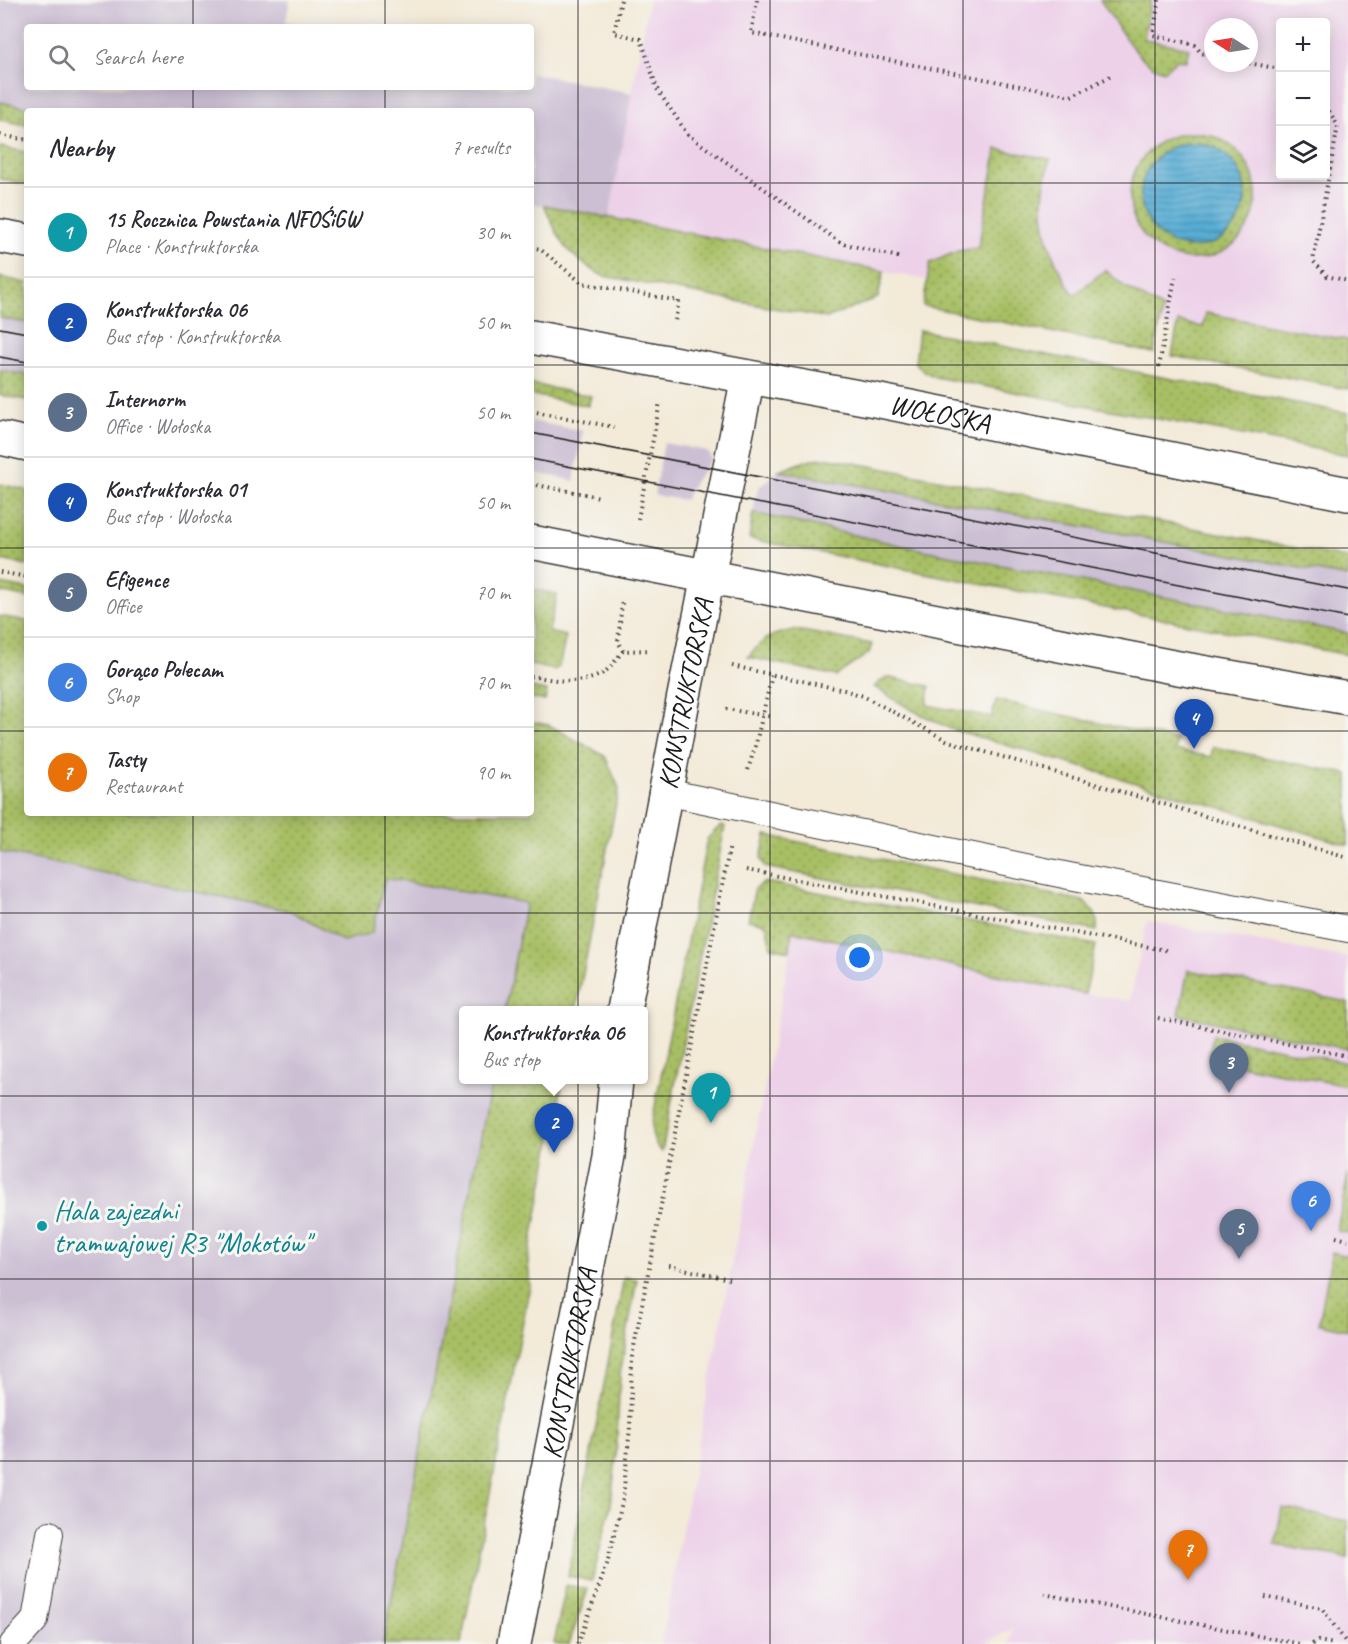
<!DOCTYPE html>
<meta charset="utf-8">
<style>
:root{--surface:#fff;--page:#f7f7f7;--text:#2b2b33;--muted:#7c7c81;--line:#e1e1e2;--accent:#1f6fb2}
body{margin:0;font-family:Caveat,sans-serif;background:var(--page);color:var(--text)}
.controls{position:absolute;right:18px;top:18px;display:grid;overflow:hidden;border-radius:6px;box-shadow:0 3px 15px #0003}
.controls button{width:54px;height:54px;display:grid;place-items:center;padding:0;border:0;border-bottom:2px solid var(--line);background:var(--surface);color:var(--text);font:30px sans-serif}
.compass{position:absolute;left:1204px;top:18px;width:54px;height:54px;border-radius:50%;background:var(--surface);box-shadow:0 3px 15px #0003;rotate:282deg}
.you{position:absolute;left:860px;top:958px;width:21px;height:21px;margin:-15px;border:4px solid #fff;border-radius:50%;background:#1a73e8;box-shadow:0 0 0 9px #1a73e833}
.badge{display:grid;place-items:center;width:39px;height:39px;border-radius:50%;background:var(--accent);color:#fff;font-size:20px;font-weight:700}
.pin{position:absolute;translate:-50% -50px;filter:drop-shadow(0 2px 3px #0008)}
.pin::after{content:'';position:absolute;top:32px;width:21px;height:18px;background:inherit;clip-path:polygon(0 0,100% 0,50% 100%)}
.popup{position:absolute;left:459px;top:1006px;width:189px;height:78px;box-sizing:border-box;display:grid;place-content:center;border-radius:6px;background:var(--surface);filter:drop-shadow(0 2px 4px #0005);font-size:20px;white-space:nowrap;color:var(--muted)}
.popup b{font-size:22px;color:var(--text)}
.popup::after{content:'';position:absolute;left:50%;top:100%;margin-left:-12px;border:12px solid transparent;border-top-color:var(--surface)}
.list{margin:0;padding:0;list-style:none}
h2{display:flex;justify-content:space-between;align-items:center;height:78px;margin:0;padding:0 24px;font-size:26px}
h2 small{font-size:20px;font-weight:400;color:var(--muted)}
.list li{display:grid;grid-template-columns:39px 1fr auto;gap:18px;align-items:center;box-sizing:border-box;height:90px;padding:0 24px;border-top:2px solid var(--line)}
.list b{display:block;font-size:22px;white-space:nowrap}
.list p{margin:0;font-size:20px;white-space:nowrap;color:var(--muted)}
.list em{font-size:20px;font-style:normal;color:var(--muted)}
.icon{flex:none;width:33px;height:33px;fill:none;stroke:currentColor;stroke-width:2;stroke-linecap:round;stroke-linejoin:round}
.map{position:relative;flex:none;width:1348px;height:1644px;overflow:hidden}
.search{position:absolute;background:var(--surface);box-shadow:0 3px 15px #0003;left:24px;top:24px;width:510px;height:66px;display:flex;align-items:center;gap:15px;box-sizing:border-box;padding:0 21px;border-radius:6px;color:var(--muted);font-size:22px}
.panel{position:absolute;background:var(--surface);box-shadow:0 3px 15px #0003;left:24px;top:108px;width:510px;height:708px;border-radius:6px}
.map>svg:first-child{display:block}
</style>
<div class="map">
<svg width="1348" height="1644" viewBox="0 0 1348 1644">
<defs>
<pattern id="grass-dots" width="8" height="8" patternUnits="userSpaceOnUse" patternTransform="scale(1.5)"><rect width="8" height="8" fill="#a8bf65"/><path d="M2 2h.1M6 6h.1" fill="none" stroke="#889a52" stroke-width="1.8" stroke-linecap="round"/></pattern>
<pattern id="water-rules" width="6" height="5" patternUnits="userSpaceOnUse" patternTransform="scale(1.5)"><rect width="6" height="5" fill="#59add5"/><path d="M0 2.5h6" fill="none" stroke="#498cac"/></pattern>
</defs>
<rect width="100%" height="100%" fill="#f6f6f2"/>
<filter id="ink" filterUnits="userSpaceOnUse"><feTurbulence type="fractalNoise" baseFrequency=".0167" numOctaves="2"/><feDisplacementMap in="SourceGraphic" scale="12" xChannelSelector="R" yChannelSelector="G"/><feConvolveMatrix kernelMatrix="1 2 1 2 8 2 1 2 1" color-interpolation-filters="sRGB"/></filter>
<filter id="wash" filterUnits="userSpaceOnUse"><feTurbulence type="fractalNoise" baseFrequency=".008" numOctaves="4" result="noise"/><feDisplacementMap in="SourceGraphic" scale="24" xChannelSelector="R" yChannelSelector="G"/><feGaussianBlur stdDeviation="1.35" result="paint"/><feColorMatrix in="noise" values="0 0 0 0 0 0 0 0 0 0 0 0 0 0 0 0 0 1.4 0 .05"/><feComposite in="paint" operator="in"/></filter>
<g filter="url(#wash)">
<rect width="100%" height="100%" fill="#f3ead8"/>
<!-- built -->
<path fill="#edd1e9" fill-rule="evenodd" d="M649,0H1348V362L609,218ZM1280,22H1326V176H1280ZM1213,27H1249V63H1213Z
M1147,921L1348,958V1644H1009L1013,1628L985,1644H661L790,951L791,931L1085,994L1130,1001Z"/>
<!-- industrial -->
<path fill="#ccbfd4" d="M0,0H290L286,22L308,27H27V87H531V73L632,93L609,218L531,203V111H39L0,103Z
M0,318L27,323V375L0,370Z
M531,421L583,431L574,481L531,472Z
M664,443L707,451L712,459L696,479L685,500L654,495Z
M779,471L1029,516L1348,577V633L913,548L753,513L758,488Z
M0,803L27,813L526,903L505,1010H464V1080H492L383,1644H0Z"/>
<!-- grass -->
<path fill="url(#grass-dots)" stroke="#626e40" stroke-width="1.5" d="M1100,0H1151L1144,39L1189,48L1186,61L1176,60L1164,71C1137,65 1116,22 1100,0Z
M0,102L45,111H27V125L0,120Z
M1130 196a63 63 0 1 1 126 0a63 63 0 1 1-126 0Z
M0,147L27,152V184L0,179Z
M997,149L1050,159C1047,173 1043,188 1043,202C1042,234 1056,269 1074,295L1105,270L1125,287L1163,309L1154,353L923,306L930,263L958,251L978,248Z
M544,205L884,271L878,298L827,318L603,276C567,256 560,243 544,205Z
M0,277L27,283V323L0,318Z
M1206,313L1348,340V389L1172,356L1178,322L1203,327Z
M919,330L1348,413V455L935,377L922,370L915,363Z
M0,370L27,375V400L0,395Z
M531,384L591,396L588,406L531,395Z
M829,458L1348,558V577L1029,516L779,471L811,459Z
M0,484L27,490V565L0,560Z
M753,513L913,548L1348,633V655L749,539Z
M0,584L27,589V598L0,592Z
M531,589L557,594L549,632L566,636L559,667L554,670L531,665Z
M0,616L27,621V813H531V722L549,725L605,756L619,788L576,1010H505L526,903L385,878L372,933L343,941L291,911L0,852Z
M797,630L872,644L869,653L836,676L748,657C764,637 772,633 797,630Z
M886,677L930,686L927,705L992,717L996,700L1177,740L1175,750L1211,757L1213,747L1348,774V845L951,729L910,709L874,687Z
M531,688L547,691L545,701L531,698Z
M720,826H725L662,1152C653,1143 651,1134 652,1122L707,839Z
M766,835L1083,901C1094,910 1099,917 1097,931L765,867L761,858Z
M765,882L1096,945L1085,994L792,931L790,951L771,947L766,924L748,920L755,888Z
M1188,970L1348,1002V1049L1179,1015Z
M1213,1035L1348,1063V1086L1208,1059Z
M492,1080H563L528,1261L530,1286L461,1644H383Z
M1348,1173V1233L1337,1231Z
M1332,1252L1348,1256V1330L1319,1324Z
M624,1277L637,1279L620,1375L616,1457L611,1505L592,1581L568,1576Z
M1282,1508L1348,1521V1558L1275,1545Z
M566,1585L588,1589L569,1644H554Z"/>
<!-- water -->
<path fill="url(#water-rules)" stroke="#3a6478" stroke-width="1.5" d="M1141 195a52 52 0 1 1 104 0a52 52 0 1 1-104 0Z"/>
</g>
<g filter="url(#ink)">
<g fill="none" stroke-linecap="round" stroke-linejoin="round">
<defs>
<path id="service" d="M665,792L1069,876L1348,929
M13,1644L35,1620L50,1534"/>
<g id="tertiary">
<path id="s1" d="M624,1010L683,701L748,377"/>
<path id="s2" d="M514,1644L609,1156L616,1080"/>
</g>
<g id="secondary">
<path d="M0,236L27,241"/>
<path id="s3" d="M531,337L875,400L1348,494"/>
<path d="M0,438L27,444"/>
<path d="M531,542L1173,667L1348,698"/>
</g>
</defs>
<!-- service casing -->
<use href="#service" stroke="#3c3b38" stroke-width="28"/>
<!-- tertiary casing -->
<use href="#tertiary" stroke="#3c3b38" stroke-width="36"/>
<!-- secondary casing -->
<use href="#secondary" stroke="#3c3b38" stroke-width="36"/>
<!-- path -->
<path stroke="#3c3b38" stroke-width="4" stroke-dasharray="1.5 4.5" stroke-linecap="butt" d="M621,0L614,33L641,39L657,89L688,135L841,243L902,258
M757,0L751,33L1071,96L1113,75
M1159,0L1153,35L1195,45L1201,53L1213,56
M1249,63L1280,69
M1326,106L1338,126L1313,261L1327,276L1348,281
M0,135L27,140
M531,247L540,249L582,283L679,301L675,321
M1159,367L1175,277
M531,411L614,427
M531,484L600,497
M638,519L660,402
M0,572L27,577
M622,603L618,641L623,651
M732,666L844,690L863,696L948,741L1348,858
M531,676C553,680 583,686 603,673C611,668 617,658 623,651L651,650
M726,709L773,717
M748,770L756,743L772,675
M746,870L1170,951
M1158,1018L1348,1056
M1336,1237L1348,1240
M669,1266L729,1279
M1044,1594L1300,1644
M1265,1597L1322,1608L1347,1644
M578,1644L607,1564L623,1498L630,1427L632,1357L730,845
M1312,1644L1318,1641L1334,1644"/>
<!-- service -->
<use href="#service" stroke="#fff" stroke-width="26"/>
<!-- tertiary -->
<use href="#tertiary" stroke="#fff" stroke-width="33"/>
<!-- secondary -->
<use href="#secondary" stroke="#fff" stroke-width="33"/>
<!-- tram -->
<path stroke="#1c1c1c" stroke-width="1.5" d="M0,328L27,333
M0,357L27,362
M531,433L1348,590
M531,459L1348,618"/>
</g>
</g>
<!-- grid -->
<path fill="none" stroke="#1c1c1c" stroke-width="1.5" stroke-opacity="0.55" d="M193,0V27M385,0V27M578,0V1644M770,0V1644M963,0V1644M1155,0V1644M193,87V111M385,87V111M0,183H27M531,183H1348M0,365H27M531,365H1348M0,548H27M531,548H1348M0,731H27M531,731H1348M193,813V1644M385,813V1644M0,913H1348M0,1096H1348M0,1279H1348M0,1461H1348"/>
<!-- markers -->
<circle fill="#0f9aa8" stroke="#f6f6f2" stroke-width="2" cx="42" cy="1226" r="6"/>
<g text-anchor="middle" stroke-width="6" stroke-linejoin="round" paint-order="stroke">
<!-- street labels -->
<g font-size="28" fill="#1c1c1c" stroke="#f6f6f2">
<text dy="10" stroke="none"><textPath href="#s3" startOffset="416">WOŁOSKA</textPath></text>
<text dy="10" stroke="none"><textPath href="#s1" startOffset="322">KONSTRUKTORSKA</textPath></text>
<text dy="10" stroke="none"><textPath href="#s2" startOffset="286">KONSTRUKTORSKA</textPath></text>
</g>
<!-- culture labels -->
<g font-size="28" fill="#0d838f" stroke="#f6f6f2" text-anchor="start">
<text x="54" y="1220">Hala zajezdni<tspan x="54" dy="32">tramwajowej R3 "Mokotów"</tspan></text>
</g>
</g>
</svg>
<div class="controls">
<button>+</button>
<button>−</button>
<button><svg class="icon" aria-label="layers" viewBox="0 0 24 24"><path d="M12 4l9 5-9 5-9-5zM3 14l9 5 9-5"/></svg></button>
</div>
<svg class="compass" viewBox="-18 -18 36 36"><path d="M0-13l5 13h-10z" fill="#e53935"/><path d="M0 13l5-13h-10z" fill="#7c7c81"/></svg>
<div class="you"></div>
<div class="pin badge" style="left:711px;top:1123px;background:#0f9aa8">1</div>
<div class="pin badge" style="left:554px;top:1153px;background:#1a4fb4">2</div>
<div class="popup"><b>Konstruktorska 06</b>Bus stop</div>
<div class="pin badge" style="left:1229px;top:1093px;background:#5c6f8a">3</div>
<div class="pin badge" style="left:1194px;top:749px;background:#1a4fb4">4</div>
<div class="pin badge" style="left:1239px;top:1259px;background:#5c6f8a">5</div>
<div class="pin badge" style="left:1311px;top:1231px;background:#3f7fe0">6</div>
<div class="pin badge" style="left:1188px;top:1580px;background:#e8710a">7</div>
<div class="search"><svg class="icon" aria-label="search" viewBox="0 0 24 24"><circle cx="10" cy="10" r="6"/><path d="M15 15l6 6"/></svg>Search here</div>
<section class="panel">
<h2>Nearby<small>7 results</small></h2>
<ul class="list">
<li><span class="badge" style="background:#0f9aa8">1</span><div><b>15 Rocznica Powstania NFOŚiGW</b><p>Place · Konstruktorska</p></div><em>30 m</em></li>
<li><span class="badge" style="background:#1a4fb4">2</span><div><b>Konstruktorska 06</b><p>Bus stop · Konstruktorska</p></div><em>50 m</em></li>
<li><span class="badge" style="background:#5c6f8a">3</span><div><b>Internorm</b><p>Office · Wołoska</p></div><em>50 m</em></li>
<li><span class="badge" style="background:#1a4fb4">4</span><div><b>Konstruktorska 01</b><p>Bus stop · Wołoska</p></div><em>50 m</em></li>
<li><span class="badge" style="background:#5c6f8a">5</span><div><b>Efigence</b><p>Office</p></div><em>70 m</em></li>
<li><span class="badge" style="background:#3f7fe0">6</span><div><b>Gorąco Polecam</b><p>Shop</p></div><em>70 m</em></li>
<li><span class="badge" style="background:#e8710a">7</span><div><b>Tasty</b><p>Restaurant</p></div><em>90 m</em></li>
</ul>
</section>
</div>
